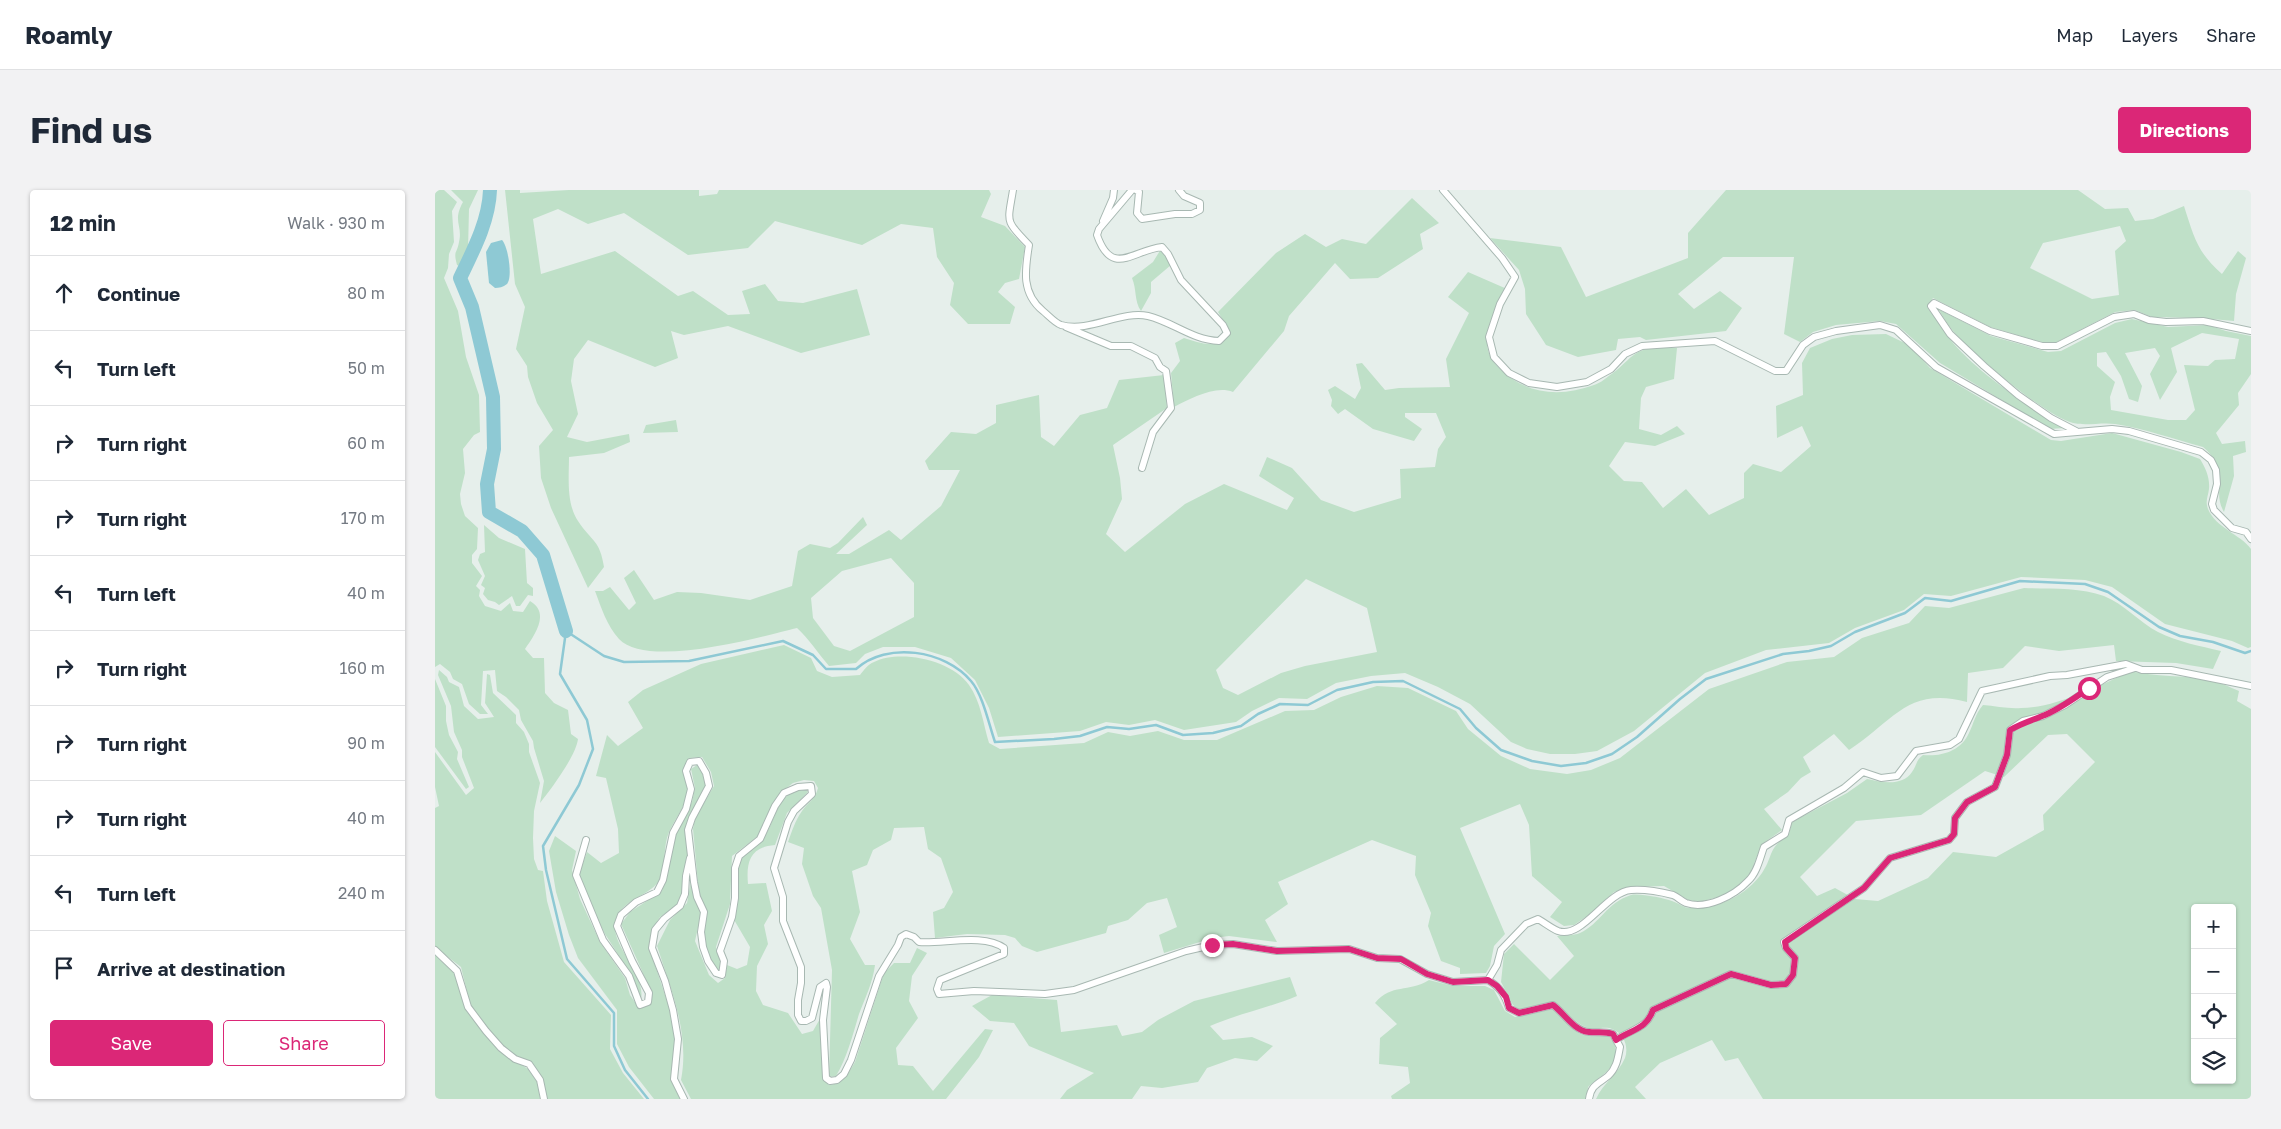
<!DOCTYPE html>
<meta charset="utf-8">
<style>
:root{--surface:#fff;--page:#f2f2f3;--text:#1f2937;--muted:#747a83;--line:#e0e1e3;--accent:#db2777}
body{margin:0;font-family:"Golos Text",sans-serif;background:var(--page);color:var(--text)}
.controls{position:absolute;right:15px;bottom:15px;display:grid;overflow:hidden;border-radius:5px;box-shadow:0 1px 4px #0004}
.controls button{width:45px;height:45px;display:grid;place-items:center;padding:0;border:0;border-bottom:1px solid var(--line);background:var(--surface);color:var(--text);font:25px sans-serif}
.stop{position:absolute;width:15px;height:15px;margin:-11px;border:4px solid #db2777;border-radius:50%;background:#fff}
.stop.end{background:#db2777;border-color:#fff;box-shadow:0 1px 5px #0008}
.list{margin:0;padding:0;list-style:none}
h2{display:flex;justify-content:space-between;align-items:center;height:65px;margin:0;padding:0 20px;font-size:21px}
h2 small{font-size:16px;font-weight:400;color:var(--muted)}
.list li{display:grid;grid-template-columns:32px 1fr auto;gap:15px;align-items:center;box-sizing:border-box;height:75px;padding:0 20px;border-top:1px solid var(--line)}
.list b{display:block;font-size:19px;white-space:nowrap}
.list em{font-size:16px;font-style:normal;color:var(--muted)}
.actions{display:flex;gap:10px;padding:15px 20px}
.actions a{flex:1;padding:11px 0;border:1px solid var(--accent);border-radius:5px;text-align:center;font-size:18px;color:var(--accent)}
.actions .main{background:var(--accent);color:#fff}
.icon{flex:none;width:28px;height:28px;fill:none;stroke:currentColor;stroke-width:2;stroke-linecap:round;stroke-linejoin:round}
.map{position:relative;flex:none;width:1816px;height:909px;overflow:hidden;border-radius:5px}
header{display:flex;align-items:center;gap:30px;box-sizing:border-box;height:70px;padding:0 25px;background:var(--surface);border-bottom:1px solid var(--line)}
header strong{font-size:24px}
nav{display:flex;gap:28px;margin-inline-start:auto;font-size:18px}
.intro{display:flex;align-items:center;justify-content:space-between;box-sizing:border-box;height:120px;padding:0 30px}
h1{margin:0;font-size:35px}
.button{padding:12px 22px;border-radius:5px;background:var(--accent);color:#fff;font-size:18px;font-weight:700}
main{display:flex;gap:30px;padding:0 30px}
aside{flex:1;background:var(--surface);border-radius:5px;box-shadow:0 1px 4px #0004}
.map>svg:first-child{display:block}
</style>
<header>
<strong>Roamly</strong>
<nav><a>Map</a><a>Layers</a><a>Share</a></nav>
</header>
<div class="intro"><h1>Find us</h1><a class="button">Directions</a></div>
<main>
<aside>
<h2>12 min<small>Walk · 930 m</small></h2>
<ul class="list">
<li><svg class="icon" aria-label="ahead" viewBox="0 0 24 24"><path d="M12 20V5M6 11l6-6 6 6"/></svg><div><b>Continue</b></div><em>80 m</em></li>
<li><svg class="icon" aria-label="left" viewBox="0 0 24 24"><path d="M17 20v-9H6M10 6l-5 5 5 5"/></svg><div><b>Turn left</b></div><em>50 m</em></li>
<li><svg class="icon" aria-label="right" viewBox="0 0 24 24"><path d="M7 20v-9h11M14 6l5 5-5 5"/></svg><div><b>Turn right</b></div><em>60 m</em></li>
<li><svg class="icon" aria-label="right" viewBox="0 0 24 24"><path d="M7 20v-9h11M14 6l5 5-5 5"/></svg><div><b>Turn right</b></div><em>170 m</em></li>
<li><svg class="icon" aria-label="left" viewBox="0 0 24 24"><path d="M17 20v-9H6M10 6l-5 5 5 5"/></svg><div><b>Turn left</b></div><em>40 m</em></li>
<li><svg class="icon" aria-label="right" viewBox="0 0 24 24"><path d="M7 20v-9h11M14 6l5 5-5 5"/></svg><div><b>Turn right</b></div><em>160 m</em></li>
<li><svg class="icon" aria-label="right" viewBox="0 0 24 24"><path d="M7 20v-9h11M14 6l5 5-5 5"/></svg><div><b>Turn right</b></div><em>90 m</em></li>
<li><svg class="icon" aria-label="right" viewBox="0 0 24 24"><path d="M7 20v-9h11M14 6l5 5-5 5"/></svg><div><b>Turn right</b></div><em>40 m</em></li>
<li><svg class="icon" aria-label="left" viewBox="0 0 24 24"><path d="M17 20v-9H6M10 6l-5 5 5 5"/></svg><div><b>Turn left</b></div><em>240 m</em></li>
<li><svg class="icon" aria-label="arrive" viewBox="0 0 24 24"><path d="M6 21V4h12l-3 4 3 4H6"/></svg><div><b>Arrive at destination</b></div></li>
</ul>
<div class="actions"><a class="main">Save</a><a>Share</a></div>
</aside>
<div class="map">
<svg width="1816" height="909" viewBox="0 0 1816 909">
<rect width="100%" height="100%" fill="#e6efeb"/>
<!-- green -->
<path fill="#bfe0c8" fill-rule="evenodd" d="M4,0H9L22,12L17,21L19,52L14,64L13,78L9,88L23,121L31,167L44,205L45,242L39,245L28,259L30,283L25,304L26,314L30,326L43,338L42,359L37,365V373L47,386L41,396L45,400L44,406L50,416L66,421L75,413L78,421L88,422L95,411C116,423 99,446 90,459L98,468H109L110,503L119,513L133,520L136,544L143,549C141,566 116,599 105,613L109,591L99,558L98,551L86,530L84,520L71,507L62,501L60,480L48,481L46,515L53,524H45L34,514L27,494L18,489L15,482L5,474L0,477V3Z
M16,0H43L34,19L33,61L26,77L22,75C18,60 22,64 24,52C28,35 17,32 28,12Z
M70,0H85V3L134,0H264V6L282,4L284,0H554L556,4L546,27L570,36L590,57L584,89L570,93L563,102L580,117L575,134H533L515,115L519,93L502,67L498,38L466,34L427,55L340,31L313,58L253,65L189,23L153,34L123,19L98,29L106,84L180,61L243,106L258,101L293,125L315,124L307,101L330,94L343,111L368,113L422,99L435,145L366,163L293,136L249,145L236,141L243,168L220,177L153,150L139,169L136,191L143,224L132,247L152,252L194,244L195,252L169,263L134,267C134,287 131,313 143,331C157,352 165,350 169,377L153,398L116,318L106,288L104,256L118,240L102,213L93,187L92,176L81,159L90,117L80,94Z
M1291,0H1643L1670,19L1693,18L1700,31L1718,29L1749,16C1759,47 1762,62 1787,84L1803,61L1811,68L1801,104L1799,131L1765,128L1717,127L1700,120L1680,122L1620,153L1606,152L1555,137L1498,108L1492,117C1500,127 1506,138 1514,148C1542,183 1592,215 1629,238L1615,239L1505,173L1461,134L1445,131L1401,135L1378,142L1365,152L1349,144L1359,67H1288L1243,104L1259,119L1285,101L1307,118L1291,141L1211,150L1205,147L1183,149L1181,160L1143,167L1111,155L1091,124L1090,99L1084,80L1055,48L1126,57L1151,107L1253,68V43ZM1685,36L1691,51L1680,61L1684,105L1657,109L1595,78L1608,53Z
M977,8L1004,33L985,44L988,59L943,88L915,89L900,73L854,126L849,141L798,202C780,195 755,209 739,217L736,183L745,171L740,153L749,148C765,153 785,161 795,142L783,122L841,63L870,44L891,57L907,49L931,54Z
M726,59L732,65L736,75L716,92V103L706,121C699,111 702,100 697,88L718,72Z
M1033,82L1072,99C1058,123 1039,154 1064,178C1090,204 1124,208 1159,195C1166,193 1172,187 1178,183C1189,175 1195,165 1208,160C1218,157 1232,158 1242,158L1239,189L1211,197L1206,208L1204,239L1226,245L1242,236L1250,244L1220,256L1190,252L1174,276L1189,291L1207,292L1228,318L1251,299L1274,325L1309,308V283L1318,274L1346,282L1376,256L1367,236L1342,248L1341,216L1368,205L1367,173L1375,158L1397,149L1417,145L1451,144L1474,155L1495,178L1616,250L1626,251L1677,243L1746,262L1765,269C1771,279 1775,288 1774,299C1773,307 1770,311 1773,319C1781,338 1805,344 1816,359V457L1813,458L1797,451L1730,434L1677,397L1650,390L1586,387L1516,406L1489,404L1469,420L1420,438L1394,453L1331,460L1270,483L1199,541L1162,561L1140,564H1115L1092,559L1076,552L1035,514L1003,497L970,483L936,486L901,493L872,509L844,508L817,521L801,532L749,540L720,530L694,535L671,532L645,541L563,547L554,518L540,490L516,468L480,457H448L430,464L421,473L394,476C383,463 374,449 362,438C325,447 212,479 184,449C172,436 166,417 160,401H168L175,397L194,420L201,413L189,388L199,380L219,410L242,402L266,403L315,410L357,396L363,361L375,354L395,358L403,353L428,327L432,335L401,364H414L454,340L466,350L506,316L525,280H494L490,271L516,242L541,244L561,233V215L604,205L606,247L619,256L645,225L672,218L684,190L729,185L732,218L678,255L685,288L687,309L671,344L690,362L750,314L789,294L852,320L859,308L824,286L832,267L857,278L886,310L919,322L966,308L965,279L1000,277L1003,259L1011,247L1001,223H970V227L987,239L979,251L938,239L910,219L903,224L896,216L897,210L893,200L900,196L920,209L926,198L921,174L927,173L950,200L964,198L1015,197L1011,169L1034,123L1013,107ZM456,368L479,393V427L415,461L399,456L378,428L376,408L407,381ZM871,389L932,418L942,462L870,476L846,483L803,505L788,498L781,480Z
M1503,119L1556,146L1613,162L1626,161L1680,133L1697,129L1733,137L1773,135L1791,141L1816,146V184L1803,203L1804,215L1781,243L1787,254L1810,251L1811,262L1798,266L1799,286L1789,322C1775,298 1799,284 1768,257C1739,249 1710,239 1680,234C1667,232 1651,236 1638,233C1611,227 1537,163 1518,141C1512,134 1508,126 1503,119ZM1767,143L1804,149L1800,169L1780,170L1773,176L1749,175L1760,220L1751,230H1733L1676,220L1675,207L1680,192L1662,176V163L1671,162L1686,186L1694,209L1703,212L1707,196L1690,163L1720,158L1725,166L1715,184L1725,210L1742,182L1736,158Z
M241,230L243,242L208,243L211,235Z
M49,335L64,348L90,359L92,393L98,398V406L93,405L85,416H81L77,406L64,415L60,412L53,410L48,404L50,398L46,395L50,386L43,370L45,364L50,362Z
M1589,398C1614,399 1645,397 1669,406C1689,414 1704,432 1723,442C1743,452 1765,456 1786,461L1778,479L1741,473L1681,471L1679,455L1624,461L1590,456L1568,478L1533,483L1532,512C1472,496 1458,532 1414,560L1399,544L1368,567L1376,582L1366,588L1353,602L1329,619L1347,640L1327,654L1313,688L1296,702L1283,707L1265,712L1253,710L1229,696L1197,697L1179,702L1155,724L1139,735L1129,736L1115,727L1127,712L1097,686L1094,635L1085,614L1025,638L1070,744L1059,756L1055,776L1051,783L1025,784V778L1006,771L993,736L996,723L980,685L981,666L937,650L843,692L853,714L830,730L842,752L794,746L778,748L729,763L724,745L742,737L732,708L712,713L693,730L673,736L671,743L602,762L587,756L580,748L570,745L532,744L500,748L498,722L509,718L518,702L506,668L493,659L489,637L459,638L456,650L438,660L432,675L417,681L425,722L415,749L430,775H440C438,792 430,808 424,824C418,844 412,868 401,886L394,887L397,780L386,718L378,706L367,674L369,658L353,652C357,641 360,631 367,621C373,612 380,610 383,598L379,591L369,590L358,593L346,602L323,646L297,666L295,714L281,757L285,770V781L281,779L275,769L270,755L268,741L271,720L264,704L258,639L260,628L279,596L276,582L267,567L254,568C246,585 253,585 252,601C251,617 240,628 234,642C228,656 231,673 226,687C217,708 182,708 180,735C178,758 211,784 206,809L195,783L170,744L152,708L144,684L152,662L166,673L184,663L183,639L171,588L161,586L172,545L183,556L208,538L193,512L208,500L266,474L349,455L376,468L382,481L397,487L425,485C429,480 433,474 439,472C465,459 517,470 534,495C546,512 548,533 554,553L565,559L649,553L673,542L695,546L723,541L749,550H782L850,521L879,520L906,507L942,496L973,498L1021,521L1033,539L1066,566L1095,579L1132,584L1156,580L1185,568L1274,499L1352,472L1399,467L1427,448L1474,433L1490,416L1514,418Z
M4,480L12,487L14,492L24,497L29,516L43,529L59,527L50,513L52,484L55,485L58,503L81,525V533L89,542L94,554V562L105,593L99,621L98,648L99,669L103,680L108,681L112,711L129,772L176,825L175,859L188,883L209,909H111L107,888L67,855L52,837L35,814L26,777L0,757V618L4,616L0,597V562L31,605L39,598L27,567V560L19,542L16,516L3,485Z
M1695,481C1721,487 1748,485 1774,490C1784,492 1795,497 1804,501L1802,511L1816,519V909H1328L1303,868L1290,871L1277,850L1225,873L1200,897L1211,909H1161C1168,893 1183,884 1190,868C1194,857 1189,843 1177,839C1170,836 1161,840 1154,838C1141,835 1130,820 1119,812L1084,820L1078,815L1066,792L1069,764L1079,754L1115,790L1139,766L1122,746C1129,745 1138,746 1145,743C1165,734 1171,713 1196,705C1204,703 1229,708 1237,711C1244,713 1248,718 1255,718C1282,719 1311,706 1327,683C1339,665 1332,659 1354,644L1357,632L1412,603L1432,589C1446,592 1467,597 1477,582C1482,575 1481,570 1488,565C1506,567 1526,561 1534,543C1539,533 1540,524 1548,515C1560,516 1574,519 1586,518C1619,518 1666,496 1695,481ZM1632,544L1660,572L1608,625L1609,640L1561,667L1518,662L1493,688L1443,711L1420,709L1400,698L1382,706L1365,687L1421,631L1486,625L1550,581L1569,587L1613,545ZM1760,718H1797V890H1760Z
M0,489L11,516V531L14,545L23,562L22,569L34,597L31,599L0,557Z
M262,575L267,583L271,594L254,627L253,660L248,687L249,703L242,715L225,727L219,737L215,760L235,820L240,849L236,888L247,909H219L194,877L182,854V820L143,768L134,745L121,702L114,661L120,646L141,661L137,680L145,709L165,752L190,788L195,805L204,818L215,814L216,801L186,734L195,722L227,701L240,644L257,612L260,598L256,579Z
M370,598L373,602L352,623L340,655C315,657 311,672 313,694L331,693L337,721L329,735L333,754L322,776L321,801L328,815L353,823L367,844L378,841L386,827L388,859L387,888L394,895C407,894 414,883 420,872L449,783L459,773H475L482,758L492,763L477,786L474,811L483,828L461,858L463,875L478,876L498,901L550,839L558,840L544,867L511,909H256L246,890C255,844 236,799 222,756L235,730L252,713L256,691L266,724L260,751L274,785L283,793L290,788L292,775L302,779L312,775L315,757L298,728L305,668C312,662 321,657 327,650C342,632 340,601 370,598Z
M0,765L21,785L32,822L65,861L93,879L103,893L105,909H0Z
M855,787L862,806C833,818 803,824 775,836L788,850L817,847L838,856L822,871L800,868L772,878L763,892L727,898L706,896L697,909H625L632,900L659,883L594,856L579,833L555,831L537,816L557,805L622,810L626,842L682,835L687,846L707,842L723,830L759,811Z
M994,790L1018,796H1050L1059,800L1070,821L1080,827L1119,819C1129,827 1138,845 1153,846C1161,847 1168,845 1176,847C1191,874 1170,882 1153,897L1152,909H957L956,906L975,893L973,877L944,874L945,848L962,834L940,813C957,793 973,803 994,790Z"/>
<!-- water -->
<path fill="#8ec9d4" d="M67,50C73,56 78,87 72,94C68,97 64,98 60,98L54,93L51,62L56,53Z"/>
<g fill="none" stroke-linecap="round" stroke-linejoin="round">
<!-- stream -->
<path stroke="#8ec9d4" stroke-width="2.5" d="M213,909L190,880L179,856V823L132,769L111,680L108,656L144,595L158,559L152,530L125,484L131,441L169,466L189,472L254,471L348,451L378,465L391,479H421C452,451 510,460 536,491C548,505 554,535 560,552L619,549L645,546L672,537L694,539L721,535L748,545L778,543L806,536L823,524L845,514L873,515L902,500L938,492L968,491L1025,519L1041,538L1066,560L1097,571L1126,576L1151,573L1177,564L1202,547L1245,509L1271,489L1348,464L1374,461L1396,456L1420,442L1470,423L1490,408L1516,411L1585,391L1650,394L1673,402L1724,437L1745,446L1778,452L1810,463L1816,461"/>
<!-- river -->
<path stroke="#8ec9d4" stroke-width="14" d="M55,0C54,31 38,61 25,88L37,117L58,207L59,259L52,294L54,322L87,341L108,365L131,441"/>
<defs>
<path id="minor" d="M578,0C573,32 569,30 594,55C590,80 586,103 608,121C613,125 620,133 626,135C655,143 686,120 713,126C738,132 757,150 784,151L792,143L788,135L746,90L733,64L727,57C698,60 677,88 662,45L664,39L697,0
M701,0L704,2L702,23L707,29L740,24H757L765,20V13L749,6L744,0
M1008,0L1067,68L1080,87L1065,114L1054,147L1059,167L1074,183L1094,193L1122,197L1152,192L1176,179L1190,164L1207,156L1280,151L1340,181H1351L1368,155L1379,147L1401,141L1445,135L1461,140L1501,177L1619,244L1677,239L1694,241L1766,262L1776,270L1781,280L1782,294L1777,314L1779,320L1797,338L1811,342L1816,349
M668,31L678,8L679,0
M631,137L676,156H696L720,168L725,177L731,181L736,218L718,242L707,278
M1641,241L1616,228L1583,205L1549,176L1515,144L1496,116L1499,113L1555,141L1607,156H1622L1679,127L1699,124L1714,130L1731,132L1768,131L1816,141
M151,650L141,685L168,750L194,786L205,815L213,812L214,803L197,771L182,736L186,725L201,712L222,702L228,690L238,643L251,619L256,599L251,581L255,572L264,571L271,583L274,596L257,628L253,640L259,692L262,707L269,722L266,742L268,757L273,771L281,783L287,785L289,771L285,761L297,727L300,708V678L304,666L325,649L340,616L349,603L363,597L376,596L377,604L359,621L353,632L339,678L348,707V731L366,777V793L363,810V825L366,831H371L377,828L385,797L391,793L392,797L388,830L391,888L395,891L402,890L409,884L416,870L444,786L463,755L466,747L471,744L479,747L484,752C508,754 549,743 569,758V764L505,790L502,799L504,804L539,801L610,804L639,800L751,761L777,755L798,754L842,761L914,759L942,768L965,769L992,784L1018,792L1053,790L1062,775L1066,760L1091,734L1103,729C1110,733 1116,738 1123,741C1147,750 1171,702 1196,700C1209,699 1226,702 1238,705C1243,707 1246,711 1251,713C1271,720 1299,706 1313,691C1322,683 1325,668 1329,657L1350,644L1354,630L1409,598L1428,582L1446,588L1462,586L1481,561L1515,555L1524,549L1547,501L1615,486L1632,485L1691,474L1707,480H1736L1816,496
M0,760L22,781L33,817L51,841L66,858L80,869L94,874L105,890L109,909
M1053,790C1065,797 1070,805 1074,818L1084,823L1118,815C1129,823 1139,841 1154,842C1162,843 1169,841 1178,844L1185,857C1183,867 1182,878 1173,886C1163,894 1156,895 1154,909
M1181,850C1196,839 1212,839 1218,820L1296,784L1336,795L1351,794L1358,785L1360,768L1351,758L1349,752L1429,698L1455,668L1514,650L1519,644L1520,628L1532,612L1560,597L1572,565L1575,540L1588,531L1608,526L1630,515L1672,487L1700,478
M249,909L239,889L243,849L238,820L230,791L217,758L220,740L229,729L245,716L250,704L251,686L255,668"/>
</defs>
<!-- minor casing -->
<use href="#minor" stroke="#a8b8b2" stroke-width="8"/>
<!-- minor -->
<use href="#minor" stroke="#fff" stroke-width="6"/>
</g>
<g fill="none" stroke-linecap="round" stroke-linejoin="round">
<!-- route -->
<path stroke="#db2777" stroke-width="6" d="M777,755L798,754L842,761L914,759L942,768L966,769L992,784L1018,792L1053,790L1062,796L1071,807L1074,818L1084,823L1118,815C1129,823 1139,841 1154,842C1162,843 1169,841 1178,844L1181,850C1197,839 1211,840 1218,820L1296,784L1336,795L1351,794L1358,785L1360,768L1351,758L1350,752L1429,698L1455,668L1514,650L1519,644L1520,628L1532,612L1560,597L1572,565L1575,540C1587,533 1598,530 1610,525C1626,518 1640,508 1654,498"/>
</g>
</svg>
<div class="controls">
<button>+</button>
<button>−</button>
<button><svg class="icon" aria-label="locate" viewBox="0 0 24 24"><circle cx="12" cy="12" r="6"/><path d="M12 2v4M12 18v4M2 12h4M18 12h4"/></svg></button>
<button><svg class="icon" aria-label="layers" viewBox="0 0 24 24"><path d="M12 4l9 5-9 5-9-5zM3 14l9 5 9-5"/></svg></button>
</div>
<div class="stop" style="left:1654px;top:498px"></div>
<div class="stop end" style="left:777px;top:755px"></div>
</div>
</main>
